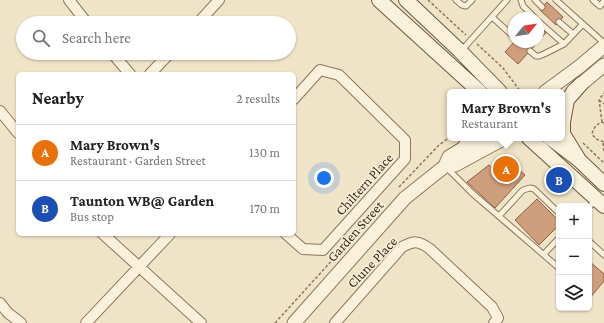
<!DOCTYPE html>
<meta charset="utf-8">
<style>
:root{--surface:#fff;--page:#f2f2f2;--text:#202124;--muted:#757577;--line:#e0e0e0;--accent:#9e2a2b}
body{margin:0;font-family:"Crimson Pro",serif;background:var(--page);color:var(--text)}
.controls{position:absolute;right:12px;bottom:12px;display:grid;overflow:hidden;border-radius:6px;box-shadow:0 1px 3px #0004}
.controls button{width:36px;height:36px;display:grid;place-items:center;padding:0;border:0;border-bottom:1px solid var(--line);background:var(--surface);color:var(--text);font:20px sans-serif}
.compass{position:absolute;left:508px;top:12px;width:36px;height:36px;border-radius:50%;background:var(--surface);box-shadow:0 1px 3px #0004;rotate:60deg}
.you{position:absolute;left:324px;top:178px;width:14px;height:14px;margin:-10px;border:3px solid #fff;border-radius:50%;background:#1a73e8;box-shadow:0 0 0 6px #1a73e833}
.badge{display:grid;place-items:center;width:26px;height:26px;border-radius:50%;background:var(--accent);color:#fff;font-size:13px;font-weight:700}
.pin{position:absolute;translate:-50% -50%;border:2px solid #fff;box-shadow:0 1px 4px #0006}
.popup{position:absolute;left:447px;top:89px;width:118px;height:52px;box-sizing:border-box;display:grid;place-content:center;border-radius:6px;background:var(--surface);filter:drop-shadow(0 1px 3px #0005);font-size:13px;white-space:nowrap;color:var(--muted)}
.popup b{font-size:15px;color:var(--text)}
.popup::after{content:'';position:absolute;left:50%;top:100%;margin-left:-8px;border:8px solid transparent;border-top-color:var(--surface)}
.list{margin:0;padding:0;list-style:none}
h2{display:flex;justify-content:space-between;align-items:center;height:52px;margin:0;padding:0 16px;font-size:17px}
h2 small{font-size:13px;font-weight:400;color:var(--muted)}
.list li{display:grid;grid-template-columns:26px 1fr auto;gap:12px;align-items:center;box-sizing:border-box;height:56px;padding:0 16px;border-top:1px solid var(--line)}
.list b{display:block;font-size:15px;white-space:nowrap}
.list p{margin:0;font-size:13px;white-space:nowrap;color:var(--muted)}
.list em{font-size:13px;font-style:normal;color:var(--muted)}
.icon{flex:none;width:22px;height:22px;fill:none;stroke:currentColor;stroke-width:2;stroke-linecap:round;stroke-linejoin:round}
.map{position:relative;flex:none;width:604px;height:323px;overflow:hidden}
.search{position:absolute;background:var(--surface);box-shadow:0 1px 3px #0004;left:16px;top:16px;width:280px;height:44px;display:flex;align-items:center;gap:10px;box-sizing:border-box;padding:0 14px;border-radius:22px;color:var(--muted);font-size:15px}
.panel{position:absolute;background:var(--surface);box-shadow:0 1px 3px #0004;left:16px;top:72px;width:280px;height:164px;border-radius:6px}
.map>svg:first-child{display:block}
</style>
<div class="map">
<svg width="604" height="323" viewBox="0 0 604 323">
<rect width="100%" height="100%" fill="#f0e4c8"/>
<!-- building -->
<path fill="#cf9f7d" stroke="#8d5f41" d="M547,2L563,17L556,25L540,10Z
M538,26L546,33L538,41Z
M514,42H538L518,64L505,52Z
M500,162L513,164L518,166L517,168L525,175L495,208L467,182L489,165L492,168Z
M537,199L559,221V225L539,245L515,220Z
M589,261L604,274V281L589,299Z"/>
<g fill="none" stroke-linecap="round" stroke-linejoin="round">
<defs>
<path id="service" d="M456,0L462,5L466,6L472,0
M521,0L523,6L535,18
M535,0L542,7
M556,0L604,43
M593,0L600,6L604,1
M492,17L514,37
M538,21L564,44
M559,22L573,34
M461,51L507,0
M530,51L536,56H539L544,54L564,44L583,24
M447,168L472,193L559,268
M589,207L596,200
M499,216L523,190L530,188L534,189L559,213
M589,241L604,255
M544,254L559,238"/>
<path id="minor" d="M69,0L87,23
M198,23L219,0
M112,53L130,74
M150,74L170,53
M0,111L18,133
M103,234L201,323
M286,234L303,249L323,250L405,159V140L339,75L320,70L294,99
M0,303L8,313L21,323
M86,323L170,234
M335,323L402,247C414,241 418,240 430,249L492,307L498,318L494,323"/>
<path id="tertiary" d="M573,91L604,65
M545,92L579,67L604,46
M445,166L455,165L505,138
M294,323L405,198L445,166L449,157L480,138"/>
<path id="secondary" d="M379,0L480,92
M406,0L460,51L500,92
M529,138L604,206
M550,138L579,160L604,184
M464,148L471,138
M579,160L563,134V122L567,100L581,84"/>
</defs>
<!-- service casing -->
<use href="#service" stroke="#8d765c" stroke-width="7"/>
<!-- minor casing -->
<use href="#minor" stroke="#8d765c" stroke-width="12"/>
<!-- tertiary casing -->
<use href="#tertiary" stroke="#8d765c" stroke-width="15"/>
<!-- secondary casing -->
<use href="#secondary" stroke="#6f573f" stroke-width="16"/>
<!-- path -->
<path stroke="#8d765c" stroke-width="1.5" stroke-dasharray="3 2" stroke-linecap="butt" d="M428,0L466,35
M477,44L503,68L521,92
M599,100L604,104
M602,122L599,100L604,93
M604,123L602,122C596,125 594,127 592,134L596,139L604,142
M583,143L604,163
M603,143L604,153
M399,187L439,145L450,137
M275,323L376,212"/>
<!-- service -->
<use href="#service" stroke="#faf1dc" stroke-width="5"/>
<!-- minor -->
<use href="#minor" stroke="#faf1dc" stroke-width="10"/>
<!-- tertiary -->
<use href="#tertiary" stroke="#faf1dc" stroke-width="13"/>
<!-- secondary -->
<use href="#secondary" stroke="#faf1dc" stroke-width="14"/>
</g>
<g text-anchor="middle" stroke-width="3.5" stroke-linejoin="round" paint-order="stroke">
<!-- street labels -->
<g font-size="14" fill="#3d2e20" stroke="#f7eed8">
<text transform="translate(364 184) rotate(-48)" y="5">Chiltern Place</text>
<text transform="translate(355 231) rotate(-48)" y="5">Garden Street</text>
<text transform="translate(372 262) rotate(-46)" y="5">Clune Place</text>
</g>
</g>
</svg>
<div class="controls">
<button>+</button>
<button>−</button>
<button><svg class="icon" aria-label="layers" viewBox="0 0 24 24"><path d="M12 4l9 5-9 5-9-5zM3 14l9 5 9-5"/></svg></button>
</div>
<svg class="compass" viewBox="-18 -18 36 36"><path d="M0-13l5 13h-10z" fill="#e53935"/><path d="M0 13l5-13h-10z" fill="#757577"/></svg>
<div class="you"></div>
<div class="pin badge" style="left:506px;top:169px;background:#e8710a">A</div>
<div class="popup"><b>Mary Brown's</b>Restaurant</div>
<div class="pin badge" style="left:559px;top:180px;background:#1a4fb4">B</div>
<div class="search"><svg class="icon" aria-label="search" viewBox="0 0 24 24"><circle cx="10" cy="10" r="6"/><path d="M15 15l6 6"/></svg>Search here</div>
<section class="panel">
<h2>Nearby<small>2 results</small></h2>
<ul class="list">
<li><span class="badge" style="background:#e8710a">A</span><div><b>Mary Brown's</b><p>Restaurant · Garden Street</p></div><em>130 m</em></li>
<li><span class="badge" style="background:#1a4fb4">B</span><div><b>Taunton WB@ Garden</b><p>Bus stop</p></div><em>170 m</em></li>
</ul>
</section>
</div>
